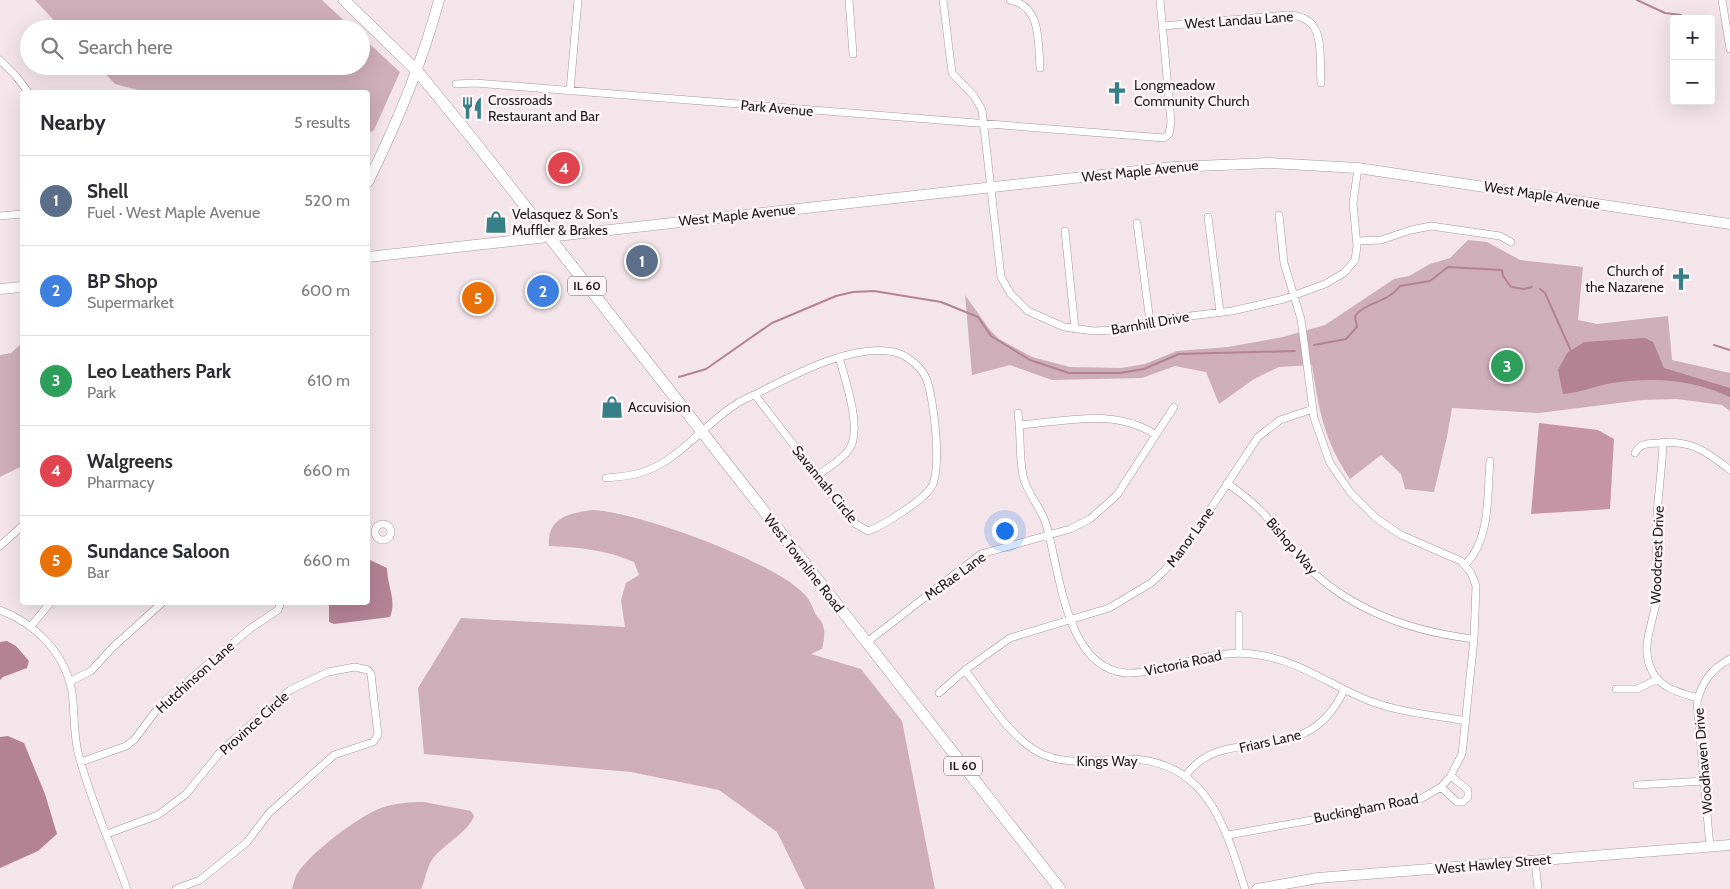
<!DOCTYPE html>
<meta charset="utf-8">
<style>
:root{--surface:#fff;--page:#f7f7f7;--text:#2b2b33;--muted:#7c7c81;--line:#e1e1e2;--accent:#388088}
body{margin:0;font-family:Cabin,sans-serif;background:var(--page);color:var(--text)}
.controls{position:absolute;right:15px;top:15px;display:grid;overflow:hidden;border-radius:5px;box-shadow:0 5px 20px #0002}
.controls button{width:45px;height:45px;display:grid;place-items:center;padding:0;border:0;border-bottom:1px solid var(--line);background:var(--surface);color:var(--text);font:25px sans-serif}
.you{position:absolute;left:1004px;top:530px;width:18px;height:18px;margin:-12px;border:4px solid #fff;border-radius:50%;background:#1a73e8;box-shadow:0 0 0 8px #1a73e833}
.badge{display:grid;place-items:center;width:32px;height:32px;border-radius:50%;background:var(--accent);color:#fff;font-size:16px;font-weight:700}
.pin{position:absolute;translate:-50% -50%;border:2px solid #fff;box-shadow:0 1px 5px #0006}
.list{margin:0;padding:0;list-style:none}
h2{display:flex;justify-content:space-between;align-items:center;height:65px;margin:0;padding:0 20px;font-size:21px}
h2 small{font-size:16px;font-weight:400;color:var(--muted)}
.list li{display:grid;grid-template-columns:32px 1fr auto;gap:15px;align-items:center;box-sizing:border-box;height:90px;padding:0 20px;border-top:1px solid var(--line)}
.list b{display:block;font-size:19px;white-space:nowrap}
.list p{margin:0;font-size:16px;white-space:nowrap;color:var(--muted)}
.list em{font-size:16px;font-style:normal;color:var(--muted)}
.icon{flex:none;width:28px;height:28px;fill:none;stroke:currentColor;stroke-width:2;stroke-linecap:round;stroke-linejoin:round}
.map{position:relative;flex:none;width:1730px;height:889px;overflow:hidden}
.search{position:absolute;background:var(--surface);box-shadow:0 5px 20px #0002;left:20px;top:20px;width:350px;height:55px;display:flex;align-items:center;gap:12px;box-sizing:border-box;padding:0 18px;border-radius:28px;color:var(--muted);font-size:19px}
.panel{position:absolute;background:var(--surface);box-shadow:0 5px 20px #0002;left:20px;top:90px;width:350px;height:515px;border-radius:5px}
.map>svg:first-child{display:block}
</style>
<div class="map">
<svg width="1730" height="889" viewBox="0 0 1730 889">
<rect width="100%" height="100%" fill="#f4e5ea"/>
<!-- green -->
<path fill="#ceaeb9" d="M35,0H322L353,29H62Z
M361,36L400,72L374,130L368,134V92H145L115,84L98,66H361Z
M1468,240L1487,242L1520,260L1583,267L1578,320L1597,324L1668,316L1672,360L1730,373V411L1722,405L1677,399L1643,400L1539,413L1452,408L1447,437L1434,492L1405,489L1401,474L1381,455L1350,479C1324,440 1319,411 1312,365L1279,367L1254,379L1219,404L1206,372L1175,366L1142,378L1052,380L1010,365L972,375L965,295L990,330L999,339L1032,357L1070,367L1121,368L1145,364L1177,351L1228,347L1283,337L1325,325L1394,279L1409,276L1430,264L1450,258Z
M22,343V466L0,477V355L11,353Z
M593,510C638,512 773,561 804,594C810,600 812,606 815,613C817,617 820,619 822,623C826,631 824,640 822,649L811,654L861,669L902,721L935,889H805L777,832L719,790L631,772L424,754L418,688L461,618L625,627L621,600L626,583L639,575L634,562C607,550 578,547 549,546C547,517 570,513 593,510Z
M424,802L471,811L474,816C468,832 446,843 434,857C426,867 426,879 421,889H292C294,883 295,876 299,871C313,851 359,816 381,808C395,803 409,802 424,802Z"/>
<!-- forest -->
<path fill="#c594a5" d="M1539,423L1598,430L1614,439L1610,509L1531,514Z"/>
<!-- water -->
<path fill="#b38394" d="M1645,338L1653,342L1664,368L1730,388V397C1691,379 1655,377 1612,383C1595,386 1580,393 1563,394L1558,370L1567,353L1584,342Z
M368,559L387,568C387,585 397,601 390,617L334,624L329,622V603L368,602Z
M7,641L16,646L29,661L27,668L3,677L0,680V642Z
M8,736L24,743L45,794L57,834L38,851L0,868V737Z"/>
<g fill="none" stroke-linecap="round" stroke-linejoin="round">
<!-- stream -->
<path stroke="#b38394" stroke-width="2" d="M1637,0L1665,13L1681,15
M1540,289L1545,293L1571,351
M1314,345L1346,339L1357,327L1355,316C1365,302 1388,303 1400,286L1430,281L1448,267L1502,270L1503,276L1511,287L1524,289L1532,287
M1714,345L1730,350
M679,377L706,369L772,323L836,296L853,292L874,291L941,302L978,317L991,336L1030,360L1069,373H1120L1144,369L1179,354L1295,351"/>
<defs>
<path id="street" d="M849,0L853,54
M943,0L952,73L974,96L982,110L1001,277L1010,293L1028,311L1064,327L1094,331L1116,330L1157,320L1232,311L1284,299L1325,284L1344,273L1355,260L1357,246L1353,203L1358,168
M1010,0C1042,6 1038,43 1040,68
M1722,0L1730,49
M1163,26L1287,15C1327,15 1319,53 1321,83
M0,60L16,76L28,92
M456,84L475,83L1164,138L1169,134L1171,122L1160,0
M570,91L578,0
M0,216L22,214
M1208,217L1220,312
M1137,223L1150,322
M1065,231L1075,329
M1357,241L1381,240L1411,230L1431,226L1500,236L1511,242
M1018,413C1021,434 1019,455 1023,476C1027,494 1041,507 1046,524C1060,570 1065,668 1126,673C1139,674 1153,670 1167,667C1197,659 1228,649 1259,655C1300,661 1333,687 1370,701C1402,713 1434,715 1466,721
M1020,425C1066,421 1115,408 1156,435
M1663,442C1662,476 1655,511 1656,545C1656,562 1658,578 1657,595C1655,622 1638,646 1653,673C1662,689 1681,693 1698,698
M1635,453C1641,443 1646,444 1658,443C1691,440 1705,450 1730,470
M817,476C827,468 840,461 848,451C864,432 845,380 839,357
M606,478C618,477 629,476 640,473C678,462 703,425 735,405C743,399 753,396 762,391C797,373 858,341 898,353C909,357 921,367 926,378C934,397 943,473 930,489C920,502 883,526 868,531L854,523L755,395
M1227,483C1241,493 1254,503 1265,515C1276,529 1286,544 1298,557C1344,608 1407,631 1474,639
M375 532a8 8 0 1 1 16 0a8 8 0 1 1-16 0Z
M0,546L22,526
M1465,565C1491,539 1487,495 1490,461
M0,610C36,624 65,653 72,692C75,713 73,736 79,756C91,801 111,845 127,889
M1239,615V653
M31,626L51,602
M867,642L981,554L1070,529L1090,519L1117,495L1174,407
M965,670C985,696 1009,736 1038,752C1062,765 1090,761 1116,759C1204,754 1224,821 1245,889
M69,682L91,671L113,647L163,602
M1616,689H1637L1658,679
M939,693L965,670L1010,638L1109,608L1151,583L1164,571L1188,543L1258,437L1280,420L1313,409
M81,762L126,746L134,740L162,703L251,628L278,610L281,602
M1185,777C1223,719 1305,775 1344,690
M1637,785L1704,781
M1441,787L1457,802H1463L1468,797V790L1451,776
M107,834L158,815L186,794L222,750L290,690L328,672L355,667L368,670L371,674L378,735L373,742L334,755L269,813L247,842L200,880L176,889
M1228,835L1417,801L1441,787L1450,777L1462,754L1474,639L1476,586L1471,573L1461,561L1401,535L1376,518L1350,492L1330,463L1314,418L1301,319L1284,263L1279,215
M1710,847L1697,702C1702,682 1711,669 1730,659
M1535,861L1538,889"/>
<path id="secondary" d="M368,182C397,123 422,64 439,0
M368,257L1173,167L1269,163L1358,168L1730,224
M0,289L22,287
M1257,889L1318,878L1730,845"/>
<path id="primary" d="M344,0L418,72L471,137L1060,889"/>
</defs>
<!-- street casing -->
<use href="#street" stroke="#a6989c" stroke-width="8"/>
<!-- secondary casing -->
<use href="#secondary" stroke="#a6989c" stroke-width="11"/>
<!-- primary casing -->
<use href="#primary" stroke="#a6989c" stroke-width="12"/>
<!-- street -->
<use href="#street" stroke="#fff" stroke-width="7"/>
<!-- secondary -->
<use href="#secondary" stroke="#fff" stroke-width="10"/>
<!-- primary -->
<use href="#primary" stroke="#fff" stroke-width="11"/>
</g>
<!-- icons -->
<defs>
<symbol id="church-bare" viewBox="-9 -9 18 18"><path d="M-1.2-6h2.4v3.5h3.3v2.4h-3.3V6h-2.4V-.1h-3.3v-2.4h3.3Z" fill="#388088" stroke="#fdf4f7" stroke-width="2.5" paint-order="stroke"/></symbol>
<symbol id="restaurant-bare" viewBox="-9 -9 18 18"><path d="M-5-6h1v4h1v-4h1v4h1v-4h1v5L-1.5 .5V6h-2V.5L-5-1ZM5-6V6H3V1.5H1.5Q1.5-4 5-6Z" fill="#388088" stroke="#fdf4f7" stroke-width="2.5" paint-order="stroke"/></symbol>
<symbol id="shop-bare" viewBox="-9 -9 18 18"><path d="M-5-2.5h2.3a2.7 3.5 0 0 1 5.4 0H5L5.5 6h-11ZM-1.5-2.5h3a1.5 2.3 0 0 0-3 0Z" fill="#388088" stroke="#fdf4f7" stroke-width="2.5" paint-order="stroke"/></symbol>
</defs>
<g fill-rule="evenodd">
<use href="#church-bare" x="1101" y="77" width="32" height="32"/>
<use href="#restaurant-bare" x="456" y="92" width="32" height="32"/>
<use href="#shop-bare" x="480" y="206" width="32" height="32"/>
<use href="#church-bare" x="1665" y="263" width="32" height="32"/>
<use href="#shop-bare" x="596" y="391" width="32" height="32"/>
</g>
<g text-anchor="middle" stroke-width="5" stroke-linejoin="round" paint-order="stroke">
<!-- shield labels -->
<g fill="#fdf4f7" stroke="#625c5e" stroke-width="1">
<rect x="568" y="276.5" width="38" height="19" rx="4"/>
<rect x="944" y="756.5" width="38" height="19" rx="4"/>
</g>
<g font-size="12" font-weight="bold" fill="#201b1d">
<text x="587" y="290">IL 60</text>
<text x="963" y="770">IL 60</text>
</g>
<!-- street labels -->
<g font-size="14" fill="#201b1d" stroke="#fdf4f7">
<text transform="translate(1239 20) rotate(-4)" y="5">West Landau Lane</text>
<text transform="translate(777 108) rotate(5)" y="5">Park Avenue</text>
<text transform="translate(1140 171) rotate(-6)" y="5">West Maple Avenue</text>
<text transform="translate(1542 195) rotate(9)" y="5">West Maple Avenue</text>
<text transform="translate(737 215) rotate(-6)" y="5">West Maple Avenue</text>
<text transform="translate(1150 323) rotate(-10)" y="5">Barnhill Drive</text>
<text transform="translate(825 484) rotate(51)" y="5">Savannah Circle</text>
<text transform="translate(1190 537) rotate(-54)" y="5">Manor Lane</text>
<text transform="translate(1292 546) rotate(49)" y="5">Bishop Way</text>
<text transform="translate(1657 555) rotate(-88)" y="5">Woodcrest Drive</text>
<text transform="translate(804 563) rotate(52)" y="5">West Townline Road</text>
<text transform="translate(955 576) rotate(-36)" y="5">McRae Lane</text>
<text transform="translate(1183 663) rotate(-12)" y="5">Victoria Road</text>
<text transform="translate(195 677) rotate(-42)" y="5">Hutchinson Lane</text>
<text transform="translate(254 723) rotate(-42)" y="5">Province Circle</text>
<text transform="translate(1270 741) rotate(-13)" y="5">Friars Lane</text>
<text x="1107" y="766">Kings Way</text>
<text transform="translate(1703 761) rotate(-95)" y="5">Woodhaven Drive</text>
<text transform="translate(1366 808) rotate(-11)" y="5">Buckingham Road</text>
<text transform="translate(1493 864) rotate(-5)" y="5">West Hawley Street</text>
</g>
<!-- poi labels -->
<g font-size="14" fill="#201b1d" stroke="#fdf4f7" text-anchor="start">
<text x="1134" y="90">Longmeadow<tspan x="1134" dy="16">Community Church</tspan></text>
<text x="488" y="105">Crossroads<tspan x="488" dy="16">Restaurant and Bar</tspan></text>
<text x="512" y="219">Velasquez &amp; Son's<tspan x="512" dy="16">Muffler &amp; Brakes</tspan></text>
<text x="1664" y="276" text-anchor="end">Church of<tspan x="1664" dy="16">the Nazarene</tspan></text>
<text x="628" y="412">Accuvision</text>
</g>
</g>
</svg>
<div class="controls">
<button>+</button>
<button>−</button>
</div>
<div class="you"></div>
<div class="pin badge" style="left:642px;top:261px;background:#5c6f8a">1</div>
<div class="pin badge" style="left:543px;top:291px;background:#3f7fe0">2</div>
<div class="pin badge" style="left:1507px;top:366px;background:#2e9e5b">3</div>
<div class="pin badge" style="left:564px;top:168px;background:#e0444e">4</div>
<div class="pin badge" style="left:478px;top:298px;background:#e8710a">5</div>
<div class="search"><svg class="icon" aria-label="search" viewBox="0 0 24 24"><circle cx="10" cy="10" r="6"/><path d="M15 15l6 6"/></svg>Search here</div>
<section class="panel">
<h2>Nearby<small>5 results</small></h2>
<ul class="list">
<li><span class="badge" style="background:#5c6f8a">1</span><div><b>Shell</b><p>Fuel · West Maple Avenue</p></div><em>520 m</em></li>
<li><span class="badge" style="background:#3f7fe0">2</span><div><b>BP Shop</b><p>Supermarket</p></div><em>600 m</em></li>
<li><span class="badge" style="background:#2e9e5b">3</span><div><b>Leo Leathers Park</b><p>Park</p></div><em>610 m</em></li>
<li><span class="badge" style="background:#e0444e">4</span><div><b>Walgreens</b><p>Pharmacy</p></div><em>660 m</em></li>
<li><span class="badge" style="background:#e8710a">5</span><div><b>Sundance Saloon</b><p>Bar</p></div><em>660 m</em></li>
</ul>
</section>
</div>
